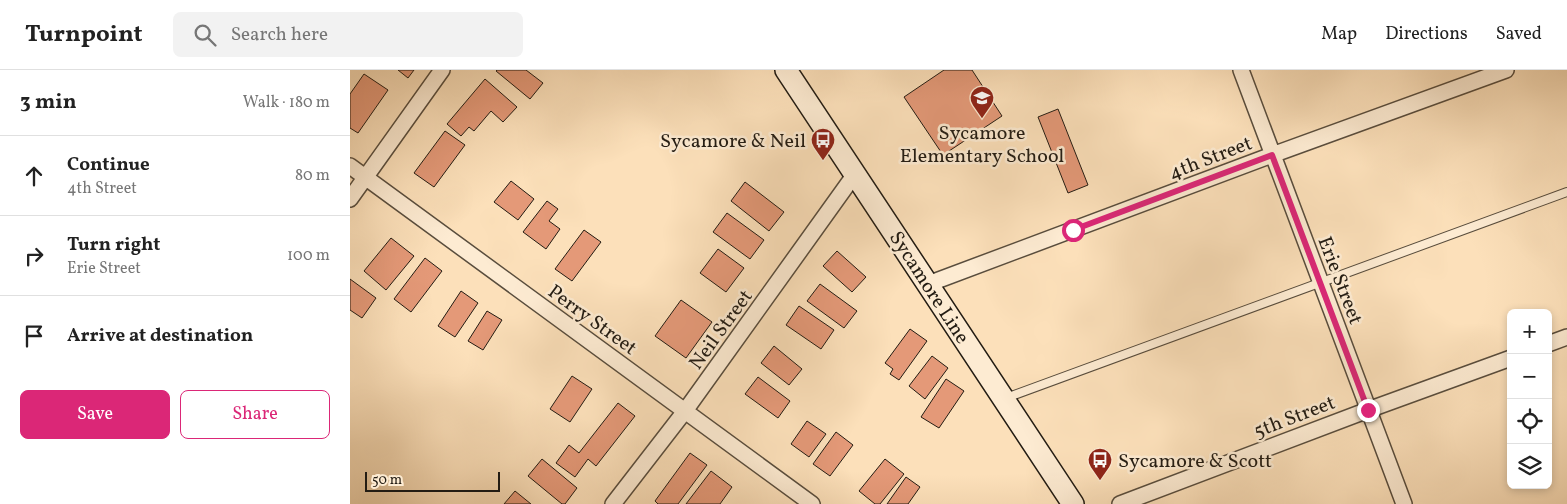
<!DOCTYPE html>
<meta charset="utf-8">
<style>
:root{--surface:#fff;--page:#f2f2f2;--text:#222;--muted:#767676;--line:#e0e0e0;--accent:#db2777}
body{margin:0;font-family:Vollkorn,serif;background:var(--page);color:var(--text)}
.controls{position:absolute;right:15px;bottom:15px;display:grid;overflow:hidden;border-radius:8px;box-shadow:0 2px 8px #0003}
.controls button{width:45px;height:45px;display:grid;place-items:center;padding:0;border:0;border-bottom:1px solid var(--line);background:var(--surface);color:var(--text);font:25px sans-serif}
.scale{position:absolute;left:15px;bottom:12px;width:135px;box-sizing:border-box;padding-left:5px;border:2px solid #231c13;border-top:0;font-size:14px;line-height:18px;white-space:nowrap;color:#231c13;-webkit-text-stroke:4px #fdebd2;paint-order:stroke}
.stop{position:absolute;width:15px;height:15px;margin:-11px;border:4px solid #db2777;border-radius:50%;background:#fff}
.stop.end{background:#db2777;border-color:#fff;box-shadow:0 1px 5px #0008}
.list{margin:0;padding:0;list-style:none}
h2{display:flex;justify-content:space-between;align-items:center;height:65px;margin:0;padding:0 20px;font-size:21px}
h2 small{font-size:16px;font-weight:400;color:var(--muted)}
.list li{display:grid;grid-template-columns:32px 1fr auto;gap:15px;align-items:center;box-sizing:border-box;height:80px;padding:0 20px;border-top:1px solid var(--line)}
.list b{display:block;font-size:19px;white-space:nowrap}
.list p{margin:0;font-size:16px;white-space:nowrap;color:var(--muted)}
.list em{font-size:16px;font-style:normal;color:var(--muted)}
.actions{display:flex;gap:10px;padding:15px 20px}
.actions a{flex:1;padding:11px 0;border:1px solid var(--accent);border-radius:8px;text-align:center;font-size:18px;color:var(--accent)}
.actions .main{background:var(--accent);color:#fff}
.icon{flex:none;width:28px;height:28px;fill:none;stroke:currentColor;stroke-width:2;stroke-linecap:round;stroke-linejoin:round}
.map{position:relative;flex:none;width:1217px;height:434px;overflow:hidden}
header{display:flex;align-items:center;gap:30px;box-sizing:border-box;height:70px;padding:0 25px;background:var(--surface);border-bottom:1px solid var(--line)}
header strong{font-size:24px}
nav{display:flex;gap:28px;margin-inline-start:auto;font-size:18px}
.search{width:350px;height:45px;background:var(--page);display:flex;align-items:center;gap:12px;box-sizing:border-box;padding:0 18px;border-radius:8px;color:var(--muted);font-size:19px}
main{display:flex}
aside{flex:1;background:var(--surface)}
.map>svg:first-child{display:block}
</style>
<header>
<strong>Turnpoint</strong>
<div class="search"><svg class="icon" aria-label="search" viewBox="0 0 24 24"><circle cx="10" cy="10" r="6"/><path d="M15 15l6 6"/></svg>Search here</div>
<nav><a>Map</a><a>Directions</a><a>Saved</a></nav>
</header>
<main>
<aside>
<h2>3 min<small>Walk · 180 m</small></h2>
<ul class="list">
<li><svg class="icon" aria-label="ahead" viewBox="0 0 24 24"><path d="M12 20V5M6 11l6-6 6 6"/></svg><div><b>Continue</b><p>4th Street</p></div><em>80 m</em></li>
<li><svg class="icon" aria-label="right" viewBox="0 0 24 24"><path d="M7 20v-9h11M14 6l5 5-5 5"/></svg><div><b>Turn right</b><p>Erie Street</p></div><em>100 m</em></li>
<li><svg class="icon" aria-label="arrive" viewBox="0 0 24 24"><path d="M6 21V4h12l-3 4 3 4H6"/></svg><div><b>Arrive at destination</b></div></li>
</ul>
<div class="actions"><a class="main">Save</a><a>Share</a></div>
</aside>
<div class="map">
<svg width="1217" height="434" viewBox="0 0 1217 434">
<rect width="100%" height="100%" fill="#fce0ba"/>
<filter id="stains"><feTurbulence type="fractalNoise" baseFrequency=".004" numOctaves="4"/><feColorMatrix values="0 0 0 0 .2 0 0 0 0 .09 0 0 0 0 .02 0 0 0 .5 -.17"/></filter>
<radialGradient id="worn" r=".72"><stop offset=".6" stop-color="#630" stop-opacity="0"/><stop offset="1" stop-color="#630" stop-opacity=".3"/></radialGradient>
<!-- building -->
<path fill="#e49978" stroke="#231c13" d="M48,0H64L58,8Z
M147,0H176L193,13L180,29L146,1Z
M594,0H622L652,46L593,85L554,27Z
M14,4L38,20L8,63L0,58V24Z
M135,9L167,37L153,52L141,41L124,61L119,57L111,66L97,54Z
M708,39L738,115L718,123L688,47Z
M95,61L115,75L84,117L64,103Z
M161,111L184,129L168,150L144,132Z
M395,112L434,142L419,161L381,131Z
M197,131L208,139L199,151L210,159L196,179L173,162Z
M377,143L414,170L400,189L363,162Z
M234,160L251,172L222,211L205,199Z
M41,168L64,186L36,220L14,201Z
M368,179L394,198L376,222L350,203Z
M487,181L516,207L502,222L473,196Z
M75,188L92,201L61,242L44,229Z
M0,209L26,228L12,248L0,240Z
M470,214L507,241L494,258L457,231Z
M111,221L128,233L105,267L88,256Z
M331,230L362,252L336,288L305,266Z
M449,236L484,260L471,279L436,255Z
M137,241L152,250L133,280L118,271Z
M560,259L577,271L549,310L540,304L543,299L535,293Z
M424,276L452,299L439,315L411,293Z
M582,286L598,298L575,329L559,316Z
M222,306L242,319L220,352L200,339Z
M408,307L440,331L428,348L395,324Z
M596,309L614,321L589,358L571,347Z
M268,333L285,346L246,396L238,389L225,407L206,393L219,375L229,383Z
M457,351L476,364L459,387L441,374Z
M486,362L503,375L480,406L463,394Z
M340,383L357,395L328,434H308L305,431Z
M192,389L227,418L215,434H212L178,406Z
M535,389L554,404L530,434H525L509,421Z
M361,401L382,417L370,434H336Z
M556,407L570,417L558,434H537Z
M165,421L181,434H154Z"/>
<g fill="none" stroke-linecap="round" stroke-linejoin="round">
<defs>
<path id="lane" d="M656,328L1217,122"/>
<path id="street" d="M891,0L1054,434
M0,96L462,434
M0,129L92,0
M578,214L922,85L1156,0
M1198,274L1217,267
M263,434L335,341L505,104
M770,434L1018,340L1161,288"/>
<path id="secondary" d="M436,0L723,434"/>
</defs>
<!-- lane casing -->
<use href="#lane" stroke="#594d3d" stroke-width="10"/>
<!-- street casing -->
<use href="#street" stroke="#594d3d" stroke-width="18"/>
<!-- secondary casing -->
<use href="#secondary" stroke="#231c13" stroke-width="24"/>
<!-- lane -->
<use href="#lane" stroke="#fdebd2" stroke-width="8"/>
<!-- street -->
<use href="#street" stroke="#fdebd2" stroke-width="15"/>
<!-- secondary -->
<use href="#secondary" stroke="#fdebd2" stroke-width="21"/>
</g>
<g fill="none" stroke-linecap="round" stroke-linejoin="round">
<!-- route -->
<path stroke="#db2777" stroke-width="6" d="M723,160L922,85L1018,340"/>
</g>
<!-- icons -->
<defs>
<symbol id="school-pin" viewBox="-11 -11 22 30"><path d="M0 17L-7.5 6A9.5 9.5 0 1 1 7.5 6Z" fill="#8f2418" stroke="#fdebd2"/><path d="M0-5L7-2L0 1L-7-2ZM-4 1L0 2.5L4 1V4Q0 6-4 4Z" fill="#fff"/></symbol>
<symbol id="bus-pin" viewBox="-11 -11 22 30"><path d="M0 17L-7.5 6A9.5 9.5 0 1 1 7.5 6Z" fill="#8f2418" stroke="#fdebd2"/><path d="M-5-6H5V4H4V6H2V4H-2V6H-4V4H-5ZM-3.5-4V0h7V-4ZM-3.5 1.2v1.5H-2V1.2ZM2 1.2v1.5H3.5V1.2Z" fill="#fff"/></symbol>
</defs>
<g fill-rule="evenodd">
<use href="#school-pin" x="618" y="14" width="28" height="38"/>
<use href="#bus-pin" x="459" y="56" width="28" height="38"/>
<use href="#bus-pin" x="736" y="376" width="28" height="38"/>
</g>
<g text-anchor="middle" stroke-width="5" stroke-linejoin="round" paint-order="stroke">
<!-- poi labels -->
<g font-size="20" fill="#231c13" stroke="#fdebd2">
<text x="632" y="69">Sycamore<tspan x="632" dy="23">Elementary School</tspan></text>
<text x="456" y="77" text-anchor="end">Sycamore &amp; Neil</text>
<text x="768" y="397" text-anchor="start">Sycamore &amp; Scott</text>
</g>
<!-- street labels -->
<g font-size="20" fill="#231c13" stroke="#fdebd2">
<text transform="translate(860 87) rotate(-21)" y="7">4th Street</text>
<text transform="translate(991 210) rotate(69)" y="7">Erie Street</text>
<text transform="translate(580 217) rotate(57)" y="7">Sycamore Line</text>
<text transform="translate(243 249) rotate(36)" y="7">Perry Street</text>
<text transform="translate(370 259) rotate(-54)" y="7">Neil Street</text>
<text transform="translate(944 346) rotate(-21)" y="7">5th Street</text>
</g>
</g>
<rect width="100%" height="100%" filter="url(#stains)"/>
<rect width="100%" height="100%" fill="url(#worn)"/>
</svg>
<div class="controls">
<button>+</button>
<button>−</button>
<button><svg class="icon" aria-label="locate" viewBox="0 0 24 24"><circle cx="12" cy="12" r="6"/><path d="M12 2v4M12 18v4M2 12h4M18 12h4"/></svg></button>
<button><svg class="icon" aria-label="layers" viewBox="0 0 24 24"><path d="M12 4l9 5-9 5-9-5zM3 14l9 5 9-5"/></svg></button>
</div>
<div class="scale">50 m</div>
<div class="stop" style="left:723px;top:160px"></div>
<div class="stop end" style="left:1018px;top:340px"></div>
</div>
</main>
